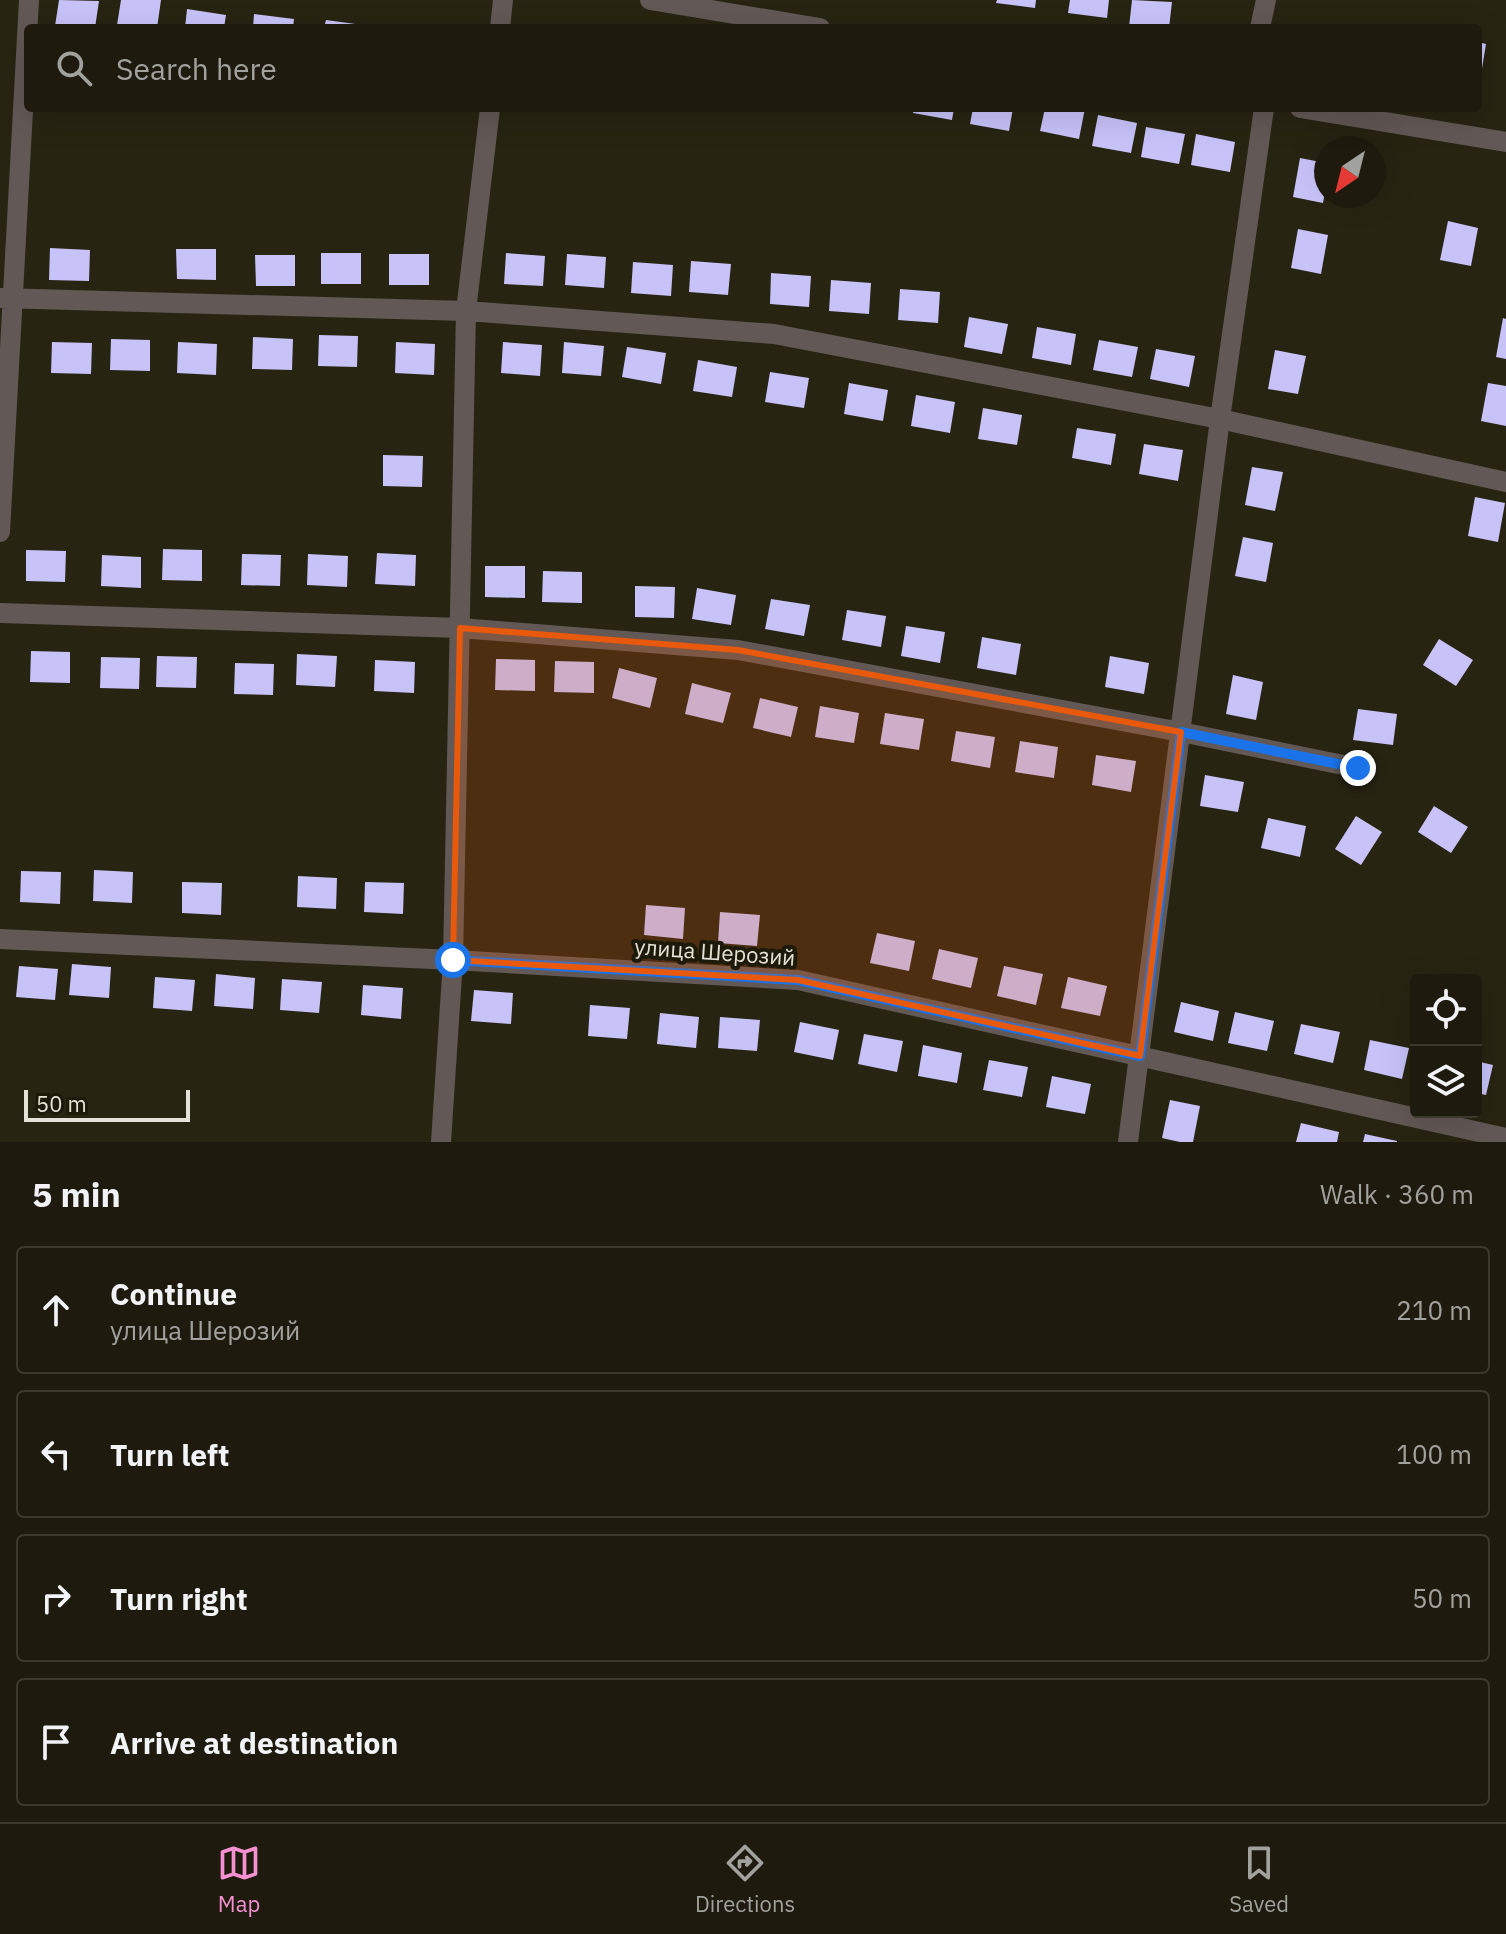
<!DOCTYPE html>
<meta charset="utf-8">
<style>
:root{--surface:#1e1b0e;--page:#2b281c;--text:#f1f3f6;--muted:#a1a19e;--line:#3c392e;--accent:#f591d2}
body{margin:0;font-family:"IBM Plex Sans",sans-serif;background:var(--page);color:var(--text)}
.controls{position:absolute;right:24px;bottom:24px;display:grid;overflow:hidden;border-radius:8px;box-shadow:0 8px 32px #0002}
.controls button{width:72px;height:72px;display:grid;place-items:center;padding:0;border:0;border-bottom:2px solid var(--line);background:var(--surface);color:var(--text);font:40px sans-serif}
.compass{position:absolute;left:1314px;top:136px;width:72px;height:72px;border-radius:50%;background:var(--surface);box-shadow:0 8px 32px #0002;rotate:215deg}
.scale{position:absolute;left:24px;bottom:20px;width:166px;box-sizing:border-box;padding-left:8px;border:4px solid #e4e1d6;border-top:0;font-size:22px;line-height:28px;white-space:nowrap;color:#e4e1d6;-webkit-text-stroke:6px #1e1a09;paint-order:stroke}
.stop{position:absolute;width:24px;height:24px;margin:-18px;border:6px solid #1a73e8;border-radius:50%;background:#fff}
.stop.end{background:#1a73e8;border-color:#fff;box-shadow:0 2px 8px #0008}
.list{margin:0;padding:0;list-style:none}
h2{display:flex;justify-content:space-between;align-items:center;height:104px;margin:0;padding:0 32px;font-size:34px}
h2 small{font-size:26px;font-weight:400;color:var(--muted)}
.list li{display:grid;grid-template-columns:52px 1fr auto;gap:24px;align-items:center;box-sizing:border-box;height:128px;margin:0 16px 16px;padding:0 16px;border:2px solid var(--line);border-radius:8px}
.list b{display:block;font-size:30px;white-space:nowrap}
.list p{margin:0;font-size:26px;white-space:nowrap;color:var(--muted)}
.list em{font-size:26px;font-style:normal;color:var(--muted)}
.icon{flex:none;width:44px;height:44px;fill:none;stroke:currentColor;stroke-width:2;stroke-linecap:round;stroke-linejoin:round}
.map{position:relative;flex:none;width:1506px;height:1142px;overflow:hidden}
.search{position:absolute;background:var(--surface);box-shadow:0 8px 32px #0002;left:24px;right:24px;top:24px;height:88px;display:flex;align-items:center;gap:20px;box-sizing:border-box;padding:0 28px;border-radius:8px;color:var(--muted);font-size:30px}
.sheet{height:680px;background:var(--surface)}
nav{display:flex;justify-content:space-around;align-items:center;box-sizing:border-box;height:112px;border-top:2px solid var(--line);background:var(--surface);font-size:22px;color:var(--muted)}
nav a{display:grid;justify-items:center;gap:4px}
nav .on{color:var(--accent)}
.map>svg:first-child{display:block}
</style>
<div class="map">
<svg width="1506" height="1142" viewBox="0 0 1506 1142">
<rect width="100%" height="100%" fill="#282412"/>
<!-- building -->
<path fill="#c7c2f8" d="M59,0L99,1L95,28L55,26Z
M121,0H161L157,28H136L117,25Z
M997,0H1036L1035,8L996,3Z
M1070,0H1109L1107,18L1068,13Z
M1132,0L1172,2L1169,28L1129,27Z
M187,9L226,15L224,28H185Z
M254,14L294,19L293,28H253Z
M326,20L370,26V28H324Z
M1478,42L1486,44L1480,81H1478Z
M914,108H954L952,120L913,113Z
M973,108H1013L1009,131L970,124Z
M1045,108H1085L1079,139L1040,131Z
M1098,115L1137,123L1131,153L1092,146Z
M1146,127L1185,134L1179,164L1141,157Z
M1196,134L1235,142L1230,172L1191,165Z
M1300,158L1326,163V187L1323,203L1293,197Z
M1448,221L1478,228L1471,266L1440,260Z
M1298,229L1328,235L1321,274L1291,268Z
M50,248L90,250L89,281L49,280Z
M176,249H216V280L177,279Z
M321,253H361V284H321Z
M506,253L545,256L543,286L504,284Z
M389,254H429V285H389Z
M567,254L606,257L604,288L565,285Z
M255,255H295V286H256Z
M691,261L731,264L728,295L689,292Z
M633,262L673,265L671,296L631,293Z
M771,273L811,276L809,307L770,304Z
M831,280L871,283L869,314L829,311Z
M900,289L940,292L938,323L898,320Z
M969,317L1008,324L1002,354L964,347Z
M1503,318L1506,319V359L1496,357Z
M1037,327L1076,334L1071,365L1032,358Z
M319,335L358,336L357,367L318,366Z
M253,337L293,339L292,370L252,369Z
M111,339L150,340V371L110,370Z
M1099,340L1138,347L1132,377L1093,370Z
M52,342L92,343L91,374L51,373Z
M178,342L217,344L216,375L177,373Z
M396,342L435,344L434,375L395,373Z
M503,342L542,345L540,376L501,373Z
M564,342L604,346L601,376L562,373Z
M627,347L666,353L661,384L622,377Z
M1156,349L1195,356L1189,387L1150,379Z
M1275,350L1306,356L1298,394L1268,389Z
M698,360L737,367L732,397L693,391Z
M770,372L809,378L804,408L765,402Z
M849,383L888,390L883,421L844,414Z
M1488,383L1506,386V426L1481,421Z
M916,395L955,402L950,433L911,426Z
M983,408L1022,415L1017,445L978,439Z
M1077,428L1116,434L1111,465L1072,458Z
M1144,444L1183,450L1178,481L1139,474Z
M383,455L423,456L422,487L383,486Z
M1252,467L1283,472L1275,511L1245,505Z
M1475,497L1505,503L1498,542L1468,536Z
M1243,537L1273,543L1266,582L1235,576Z
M163,549L202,550V581L162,580Z
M26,550L66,551L65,582L26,581Z
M377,553L416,555L415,586L375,584Z
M242,554L281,555L280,586L241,585Z
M308,554L348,556L347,587L307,585Z
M102,555L141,557V588L101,586Z
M485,566H525V598L485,597Z
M543,571L582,572V603L542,602Z
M635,586L675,587L674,618L635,617Z
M697,588L736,595L731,625L692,619Z
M771,599L810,605L804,636L765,629Z
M847,610L886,616L881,647L842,640Z
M906,626L945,632L940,663L901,656Z
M982,637L1021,644L1016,675L977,668Z
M1439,639L1473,660L1456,686L1423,665Z
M31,651L70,652V683L30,682Z
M297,654L337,656L335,687L296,685Z
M157,656L197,657L196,688L156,687Z
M1110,656L1149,663L1144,694L1105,687Z
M101,657L140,658L139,689L100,688Z
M496,659L535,660V691L495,690Z
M375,660L415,662L414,693L374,691Z
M555,661L594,662V693L554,692Z
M235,663L274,664L273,695L234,694Z
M619,668L657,678L650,708L612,698Z
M1233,675L1263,682L1256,720L1226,714Z
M692,683L731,693L723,723L685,714Z
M760,698L798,707L791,737L753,728Z
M820,706L859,713L854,743L815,737Z
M1358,709L1397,714L1393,745L1353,740Z
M885,713L924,719L919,750L880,744Z
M956,731L995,737L990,768L951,761Z
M1020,741L1058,747L1054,778L1015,772Z
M1096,755L1136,761L1131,792L1092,785Z
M1205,775L1244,782L1238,812L1200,806Z
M1434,806L1468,827L1451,853L1418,832Z
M1356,816L1382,832L1361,865L1335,849Z
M1268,818L1306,826L1300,857L1261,848Z
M94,870L133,872L132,903L93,901Z
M21,871L61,872L60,904L20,902Z
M298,876L337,878L336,909L297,907Z
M182,882L222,883L221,915L182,913Z
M365,882L404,883L403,914L364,912Z
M646,905L685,908L683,939L644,935Z
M720,912L760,915L757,946L718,943Z
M877,933L915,941L909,971L870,963Z
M939,949L978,958L971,988L932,979Z
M72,964L111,967L109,998L69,995Z
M19,966L58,969L55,1000L16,997Z
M1004,966L1043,974L1036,1005L997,996Z
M216,974L255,978L253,1009L214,1006Z
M155,977L195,980L192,1011L153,1008Z
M1068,977L1107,986L1100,1016L1061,1008Z
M282,979L322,982L319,1013L280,1010Z
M363,985L403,988L401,1019L361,1015Z
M474,990L513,993L511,1024L471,1021Z
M1181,1002L1219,1011L1213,1041L1174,1032Z
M590,1005L630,1008L627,1039L588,1036Z
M1235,1012L1274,1021L1267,1051L1228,1043Z
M660,1013L699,1017L696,1048L657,1044Z
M720,1017L760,1020L757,1051L718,1048Z
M800,1022L839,1030L833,1060L794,1052Z
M1301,1024L1340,1032L1333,1063L1294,1054Z
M864,1034L903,1041L897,1072L858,1064Z
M1370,1040L1409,1048L1402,1079L1364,1070Z
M923,1045L962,1053L957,1083L918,1076Z
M989,1060L1028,1067L1022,1097L983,1090Z
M1476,1061L1493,1065L1486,1095L1476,1093Z
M1052,1076L1091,1084L1085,1114L1046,1107Z
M1170,1100L1200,1106L1193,1142H1180L1162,1138Z
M1301,1123L1339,1132L1337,1142H1296Z
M1365,1134L1397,1141V1142H1363Z"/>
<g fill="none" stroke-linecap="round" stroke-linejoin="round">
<!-- street -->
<path stroke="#625855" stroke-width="20" d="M650,0L820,28
M500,28L503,0
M1260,28L1266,0
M1300,108L1506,142
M0,298L466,311L774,334L1220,419L1506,482
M0,532L29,0
M0,613L460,628L738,650L1181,732L1358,768
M0,939L453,960L798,980L1506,1138
M441,1142L453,960L466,311L490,108
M1128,1142L1220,419L1264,108"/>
</g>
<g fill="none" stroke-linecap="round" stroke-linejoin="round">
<!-- route -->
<path stroke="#1a73e8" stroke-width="10" d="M453,960L798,980L1140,1056L1181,732L1358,768"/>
</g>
<!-- marked area -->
<path fill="#e8590c" fill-opacity="0.2" stroke="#e8590c" stroke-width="6" stroke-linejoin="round" d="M460,628L738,650L1181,732L1140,1056L798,980L453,960Z"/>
<g text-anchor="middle" stroke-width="8" stroke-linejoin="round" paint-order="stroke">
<!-- street labels -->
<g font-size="22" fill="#e4e1d6" stroke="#1e1a09">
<text transform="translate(715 952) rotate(4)" y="8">улица Шерозий</text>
</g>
</g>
</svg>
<div class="controls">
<button><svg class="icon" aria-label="locate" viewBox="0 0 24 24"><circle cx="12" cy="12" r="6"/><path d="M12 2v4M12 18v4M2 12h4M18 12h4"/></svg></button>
<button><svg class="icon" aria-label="layers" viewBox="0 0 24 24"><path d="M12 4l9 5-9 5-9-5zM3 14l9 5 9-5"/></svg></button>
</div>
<svg class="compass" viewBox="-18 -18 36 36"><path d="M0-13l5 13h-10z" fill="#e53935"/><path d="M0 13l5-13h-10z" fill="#a1a19e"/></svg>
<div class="scale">50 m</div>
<div class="stop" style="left:453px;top:960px"></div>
<div class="stop end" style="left:1358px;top:768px"></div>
<div class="search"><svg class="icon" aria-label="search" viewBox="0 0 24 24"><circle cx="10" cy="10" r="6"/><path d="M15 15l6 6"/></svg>Search here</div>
</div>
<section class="sheet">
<h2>5 min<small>Walk · 360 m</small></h2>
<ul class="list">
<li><svg class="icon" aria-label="ahead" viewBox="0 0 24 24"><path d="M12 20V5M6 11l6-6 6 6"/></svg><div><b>Continue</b><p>улица Шерозий</p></div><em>210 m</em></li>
<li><svg class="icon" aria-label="left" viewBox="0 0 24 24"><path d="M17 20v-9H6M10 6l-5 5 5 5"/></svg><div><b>Turn left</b></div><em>100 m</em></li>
<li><svg class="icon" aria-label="right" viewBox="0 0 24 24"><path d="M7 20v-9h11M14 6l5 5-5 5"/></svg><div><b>Turn right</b></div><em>50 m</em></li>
<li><svg class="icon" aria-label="arrive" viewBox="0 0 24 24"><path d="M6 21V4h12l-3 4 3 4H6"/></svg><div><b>Arrive at destination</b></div></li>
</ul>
</section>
<nav>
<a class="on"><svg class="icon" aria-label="map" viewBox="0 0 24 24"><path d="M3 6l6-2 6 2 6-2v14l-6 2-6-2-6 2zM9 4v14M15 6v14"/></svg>Map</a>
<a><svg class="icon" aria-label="directions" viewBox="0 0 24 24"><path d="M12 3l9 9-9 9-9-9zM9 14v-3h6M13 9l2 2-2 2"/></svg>Directions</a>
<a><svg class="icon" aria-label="saved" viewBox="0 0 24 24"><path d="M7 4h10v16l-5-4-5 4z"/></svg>Saved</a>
</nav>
